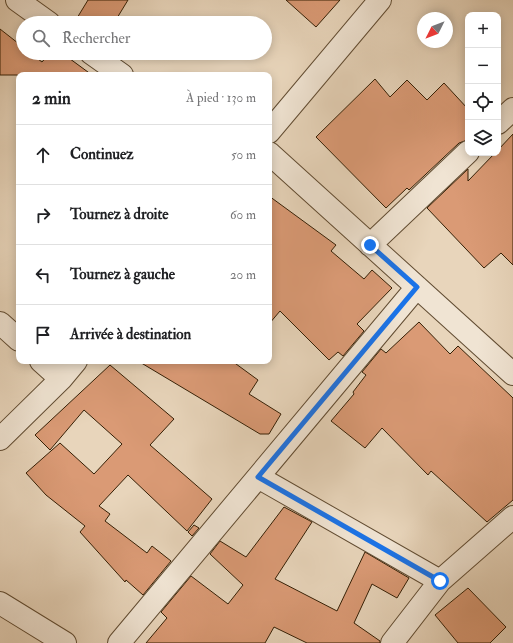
<!DOCTYPE html>
<html lang="fr">
<meta charset="utf-8">
<style>
:root{--surface:#fff;--page:#f2f2f2;--text:#202124;--muted:#757577;--line:#e0e0e0}
body{margin:0;font-family:"IM FELL Double Pica",serif;background:var(--page);color:var(--text)}
.controls{position:absolute;right:12px;top:12px;display:grid;overflow:hidden;border-radius:8px;box-shadow:0 2px 10px #0003}
.controls button{width:36px;height:36px;display:grid;place-items:center;padding:0;border:0;border-bottom:1px solid var(--line);background:var(--surface);color:var(--text);font:20px sans-serif}
.compass{position:absolute;left:417px;top:12px;width:36px;height:36px;border-radius:50%;background:var(--surface);box-shadow:0 2px 10px #0003;rotate:228deg}
.stop{position:absolute;width:12px;height:12px;margin:-9px;border:3px solid #1a73e8;border-radius:50%;background:#fff}
.stop.end{background:#1a73e8;border-color:#fff;box-shadow:0 1px 4px #0008}
.list{margin:0;padding:0;list-style:none}
h2{display:flex;justify-content:space-between;align-items:center;height:52px;margin:0;padding:0 16px;font-size:17px}
h2 small{font-size:13px;font-weight:400;color:var(--muted)}
.list li{display:grid;grid-template-columns:26px 1fr auto;gap:12px;align-items:center;box-sizing:border-box;height:60px;padding:0 16px;border-top:1px solid var(--line)}
.list b{display:block;font-size:15px;white-space:nowrap}
.list em{font-size:13px;font-style:normal;color:var(--muted)}
.icon{flex:none;width:22px;height:22px;fill:none;stroke:currentColor;stroke-width:2;stroke-linecap:round;stroke-linejoin:round}
.map{position:relative;flex:none;width:513px;height:643px;overflow:hidden}
.search{position:absolute;background:var(--surface);box-shadow:0 2px 10px #0003;left:16px;top:16px;width:256px;height:44px;display:flex;align-items:center;gap:10px;box-sizing:border-box;padding:0 14px;border-radius:22px;color:var(--muted);font-size:15px}
.panel{position:absolute;background:var(--surface);box-shadow:0 2px 10px #0003;left:16px;top:72px;width:256px;height:292px;border-radius:8px}
.map>svg:first-child{display:block}
</style>
<div class="map">
<svg width="513" height="643" viewBox="0 0 513 643">
<rect width="100%" height="100%" fill="#e8d5bb"/>
<filter id="stains"><feTurbulence type="fractalNoise" baseFrequency=".005" numOctaves="4"/><feColorMatrix values="0 0 0 0 .2 0 0 0 0 .09 0 0 0 0 .02 0 0 0 .5 -.17"/></filter>
<radialGradient id="worn" r=".72"><stop offset=".6" stop-color="#630" stop-opacity="0"/><stop offset="1" stop-color="#630" stop-opacity=".3"/></radialGradient>
<!-- building -->
<path fill="#da9a75" stroke="#341f05" d="M88,0H128L114,23H74Z
M286,0H340L316,27Z
M0,29L23,47V53H30L42,62L50,53H62L92,75H0Z
M375,79L390,97L407,80L427,100L444,83L468,109V140L459,143L409,190L407,188L386,208L316,137Z
M513,134V265L501,253L484,268L427,208L468,169V181L495,153H498V150Z
M269,196L336,245L331,251L364,279L372,270L392,288L357,324L364,331L343,356L338,352L329,360L280,311L269,324Z
M419,322L450,354L458,346L513,398V500L487,522L431,471L428,475L382,428L365,448L331,421L354,394L353,392L366,375L362,372L381,349L386,353Z
M138,361H232L258,380L249,394L281,414L269,434H260Z
M110,365L174,419L150,445L212,499L187,531L128,475L99,506L110,514L105,521L147,553L152,546L171,561L143,595L126,580L125,582L80,532L85,526L46,495L26,473L60,443L94,474L122,444L84,410L50,450L35,435Z
M284,507L312,522L275,579L337,611L365,552L409,578L397,598L372,584L354,623L380,641V643H307L274,627L265,643H146L167,618L161,612L191,576L228,604L243,585L210,554L220,541L246,557Z
M194,525L199,528L192,536L188,532Z
M468,588L506,627L490,643H458L435,615Z"/>
<g fill="none" stroke-linecap="round" stroke-linejoin="round">
<defs>
<path id="minor" d="M17,0L49,23
M91,53L122,75
M498,123L513,109
M269,132L380,0
M269,153L513,374
M370,245L468,152
M0,323L19,340
M41,361L61,379
M0,439L61,379L76,361
M258,477L440,581
M0,603L65,643
M119,643L417,287
M392,643L440,581L513,517"/>
</defs>
<!-- minor casing -->
<use href="#minor" stroke="#614c32" stroke-width="24"/>
<!-- minor -->
<use href="#minor" stroke="#f0e4d3" stroke-width="22"/>
</g>
<g fill="none" stroke-linecap="round" stroke-linejoin="round">
<!-- route -->
<path stroke="#1a73e8" stroke-width="5" d="M370,245L417,287L258,477L440,581"/>
</g>
<rect width="100%" height="100%" filter="url(#stains)"/>
<rect width="100%" height="100%" fill="url(#worn)"/>
</svg>
<div class="controls">
<button>+</button>
<button>−</button>
<button><svg class="icon" aria-label="locate" viewBox="0 0 24 24"><circle cx="12" cy="12" r="6"/><path d="M12 2v4M12 18v4M2 12h4M18 12h4"/></svg></button>
<button><svg class="icon" aria-label="layers" viewBox="0 0 24 24"><path d="M12 4l9 5-9 5-9-5zM3 14l9 5 9-5"/></svg></button>
</div>
<svg class="compass" viewBox="-18 -18 36 36"><path d="M0-13l5 13h-10z" fill="#e53935"/><path d="M0 13l5-13h-10z" fill="#757577"/></svg>
<div class="stop" style="left:440px;top:581px"></div>
<div class="stop end" style="left:370px;top:245px"></div>
<div class="search"><svg class="icon" aria-label="search" viewBox="0 0 24 24"><circle cx="10" cy="10" r="6"/><path d="M15 15l6 6"/></svg>Rechercher</div>
<section class="panel">
<h2>2 min<small>À pied · 130 m</small></h2>
<ul class="list">
<li><svg class="icon" aria-label="ahead" viewBox="0 0 24 24"><path d="M12 20V5M6 11l6-6 6 6"/></svg><div><b>Continuez</b></div><em>50 m</em></li>
<li><svg class="icon" aria-label="right" viewBox="0 0 24 24"><path d="M7 20v-9h11M14 6l5 5-5 5"/></svg><div><b>Tournez à droite</b></div><em>60 m</em></li>
<li><svg class="icon" aria-label="left" viewBox="0 0 24 24"><path d="M17 20v-9H6M10 6l-5 5 5 5"/></svg><div><b>Tournez à gauche</b></div><em>20 m</em></li>
<li><svg class="icon" aria-label="arrive" viewBox="0 0 24 24"><path d="M6 21V4h12l-3 4 3 4H6"/></svg><div><b>Arrivée à destination</b></div></li>
</ul>
</section>
</div>
